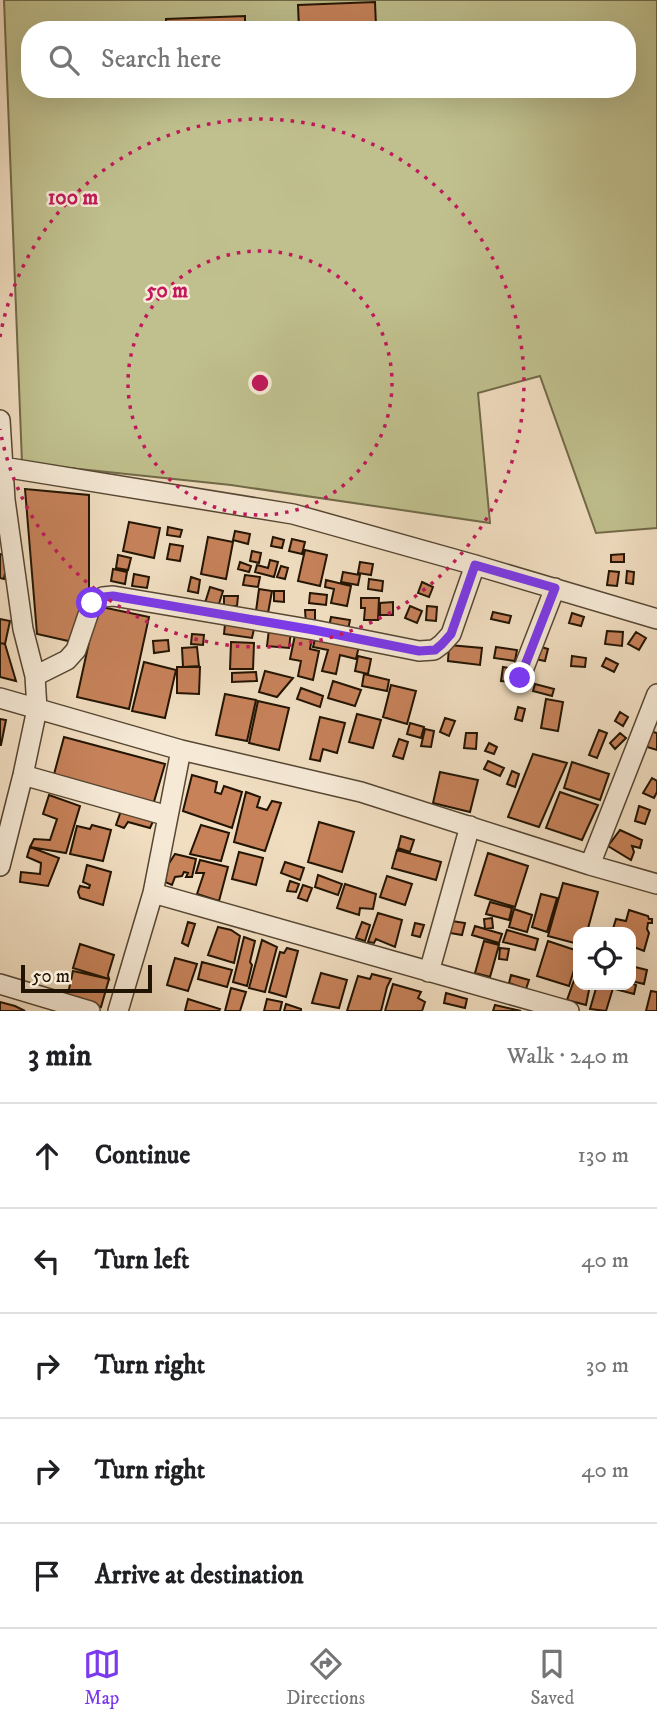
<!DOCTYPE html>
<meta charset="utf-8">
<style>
:root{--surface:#fff;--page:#f2f2f2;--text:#202124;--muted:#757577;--line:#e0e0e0;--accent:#7c3aed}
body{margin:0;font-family:"IM FELL DW Pica",serif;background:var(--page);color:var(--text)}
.controls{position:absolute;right:21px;bottom:21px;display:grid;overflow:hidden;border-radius:14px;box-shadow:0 7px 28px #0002}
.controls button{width:63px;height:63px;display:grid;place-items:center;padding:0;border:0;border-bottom:2px solid var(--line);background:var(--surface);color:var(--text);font:35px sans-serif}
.scale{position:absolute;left:21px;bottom:18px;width:131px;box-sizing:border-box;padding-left:7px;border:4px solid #221402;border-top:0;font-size:19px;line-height:24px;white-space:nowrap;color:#221402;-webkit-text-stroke:5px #f6ead7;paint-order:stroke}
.stop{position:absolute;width:21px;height:21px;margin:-16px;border:5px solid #7c3aed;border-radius:50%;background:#fff}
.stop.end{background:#7c3aed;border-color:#fff;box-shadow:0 2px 7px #0008}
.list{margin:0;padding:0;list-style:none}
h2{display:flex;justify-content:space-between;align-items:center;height:91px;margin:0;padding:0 28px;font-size:30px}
h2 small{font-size:23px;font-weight:400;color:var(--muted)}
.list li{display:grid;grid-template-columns:46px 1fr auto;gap:21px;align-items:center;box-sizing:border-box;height:105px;padding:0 28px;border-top:2px solid var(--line)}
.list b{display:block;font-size:26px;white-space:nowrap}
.list em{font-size:23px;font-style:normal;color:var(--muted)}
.icon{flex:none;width:38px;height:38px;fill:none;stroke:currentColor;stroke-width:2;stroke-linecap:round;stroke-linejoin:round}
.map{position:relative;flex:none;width:657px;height:1011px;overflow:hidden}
.search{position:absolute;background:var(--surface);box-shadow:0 7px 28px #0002;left:21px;right:21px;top:21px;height:77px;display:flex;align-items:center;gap:18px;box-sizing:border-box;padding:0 24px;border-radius:28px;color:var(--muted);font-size:26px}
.sheet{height:616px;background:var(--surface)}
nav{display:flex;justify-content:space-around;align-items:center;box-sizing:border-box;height:98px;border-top:2px solid var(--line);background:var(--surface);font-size:19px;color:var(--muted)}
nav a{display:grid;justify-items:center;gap:4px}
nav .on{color:var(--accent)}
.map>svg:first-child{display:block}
</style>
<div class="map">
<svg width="657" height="1011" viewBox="0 0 657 1011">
<rect width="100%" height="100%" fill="#f1dec1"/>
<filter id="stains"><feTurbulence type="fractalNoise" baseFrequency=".00286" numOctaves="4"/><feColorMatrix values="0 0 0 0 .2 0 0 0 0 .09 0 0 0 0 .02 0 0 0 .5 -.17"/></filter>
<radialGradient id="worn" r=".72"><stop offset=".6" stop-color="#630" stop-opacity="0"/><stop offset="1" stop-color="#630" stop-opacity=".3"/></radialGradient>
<!-- green -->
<path fill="#c0c08e" stroke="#716a48" stroke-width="2" fill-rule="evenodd" d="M4,0H657V528L596,533L540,376L478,393L490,523L231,485L22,463ZM30,30H627V89H30Z"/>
<!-- building -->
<path fill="#c7825a" stroke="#221402" stroke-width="2" d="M375,2L376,26L299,29L298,5Z
M245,16V30H166V19Z
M25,489L89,495V602L73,642L37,634Z
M129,522L160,528L154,558L123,551Z
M168,527L182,530L180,537L167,535Z
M235,531L250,534L248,544L233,540Z
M208,537L233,542L226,579L201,574Z
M273,537L284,540L282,548L271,546Z
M292,539L305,542L302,554L289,551Z
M170,544L183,546L180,561L167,559Z
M305,550L327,555L320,586L298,581Z
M252,551L261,553L259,563L250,561Z
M0,554L8,556L4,579L0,578Z
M624,554V562H611V555Z
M118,555L131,558L128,570L116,568Z
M270,560L278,562L274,577L255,572L257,565L268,568Z
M240,562L251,566L249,572L238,569Z
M360,562L373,564L371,575L358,573Z
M281,566L288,568L285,579L277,577Z
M113,569L127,572L125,584L111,581Z
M609,571L619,572L617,586L607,585Z
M627,571L634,572L633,584L626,583Z
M343,572L360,575L358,585L341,582Z
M134,574L149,577L147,588L132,586Z
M245,575L260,577L258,587L243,585Z
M191,577L200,580L198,593L188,591Z
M369,579L383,581L382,591L368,589Z
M326,580L351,586L347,606L331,603L334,589L325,587Z
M422,582L433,587L429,597L418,593Z
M210,587L223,591L218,607L205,603Z
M259,589L272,591L268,613L256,611Z
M274,591H284V602L274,601Z
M310,593L327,595L326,605L309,603Z
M224,596H238L237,606H224Z
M361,598H379L378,620H364L365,608H361Z
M393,602V615H380V603Z
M97,606L149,617L129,709L77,697Z
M410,606L422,611L417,623L405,618Z
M427,606L437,607L436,621L426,620Z
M305,610H315V624H306Z
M493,612L511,616L509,623L491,619Z
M572,613L584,617L581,626L569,623Z
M331,617L350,620L348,630L329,627Z
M0,619L10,621L5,644L0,643Z
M225,624L254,629L252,638L224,634Z
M269,629L291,631L289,648L267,646Z
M607,631L623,632L622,646L605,644Z
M636,632L646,638L639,650L628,644Z
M192,634L204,635L203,645L191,644Z
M295,635L312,638L310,649L319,651L313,680L298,676L301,661L290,659Z
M316,635L359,646L356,659L340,655L336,674L322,671L328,650L313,647Z
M168,640L169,651L154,653L153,641Z
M231,642L254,643L253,669H230Z
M0,643L5,644L16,681L0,677Z
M449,645L482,648L480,665L448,661Z
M538,646L548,649L545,661L535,659Z
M197,647L199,666L183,667L182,648Z
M496,647L517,650L515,661L494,658Z
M358,656L371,659L368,674L355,671Z
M572,656L586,658L585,667L571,666Z
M606,658L618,664L614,672L602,666Z
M144,662L176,670L165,718L132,711Z
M177,667H200L199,694L177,693Z
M503,667L515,669L513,682L501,681Z
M265,671L293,678L277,697L259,692Z
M256,672L257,681L232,682V673Z
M364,674L389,680L387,691L362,686Z
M333,681L361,690L355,706L328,698Z
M535,684L554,689L552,696L533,691Z
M391,685L416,691L407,724L383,717Z
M301,688L323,696L320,707L297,699Z
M225,694L256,700L247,741L216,735Z
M546,699L563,702L558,731L541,728Z
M258,701L289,708L279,750L249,743Z
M518,707L525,709L522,721L515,719Z
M620,712L628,717L623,726L615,721Z
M357,714L381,720L373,748L349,742Z
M320,717L345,723L337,753L323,749L320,761L310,759Z
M445,718L455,721L449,736L440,732Z
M0,719L6,720L1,745H0Z
M410,723L424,727L421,738L407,734Z
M425,729L434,731L431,747L421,746Z
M599,730L607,733L597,758L589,755Z
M646,730L657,733V750L641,745Z
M466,733H477L476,749L464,748Z
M620,733L626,738L615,749L610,743Z
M64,737L165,764L153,805L53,778Z
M399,739L408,742L403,759L393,756Z
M489,743L497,747L494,754L485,751Z
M533,754L567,763L539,827L508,817Z
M488,761L504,768L500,776L484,769Z
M572,762L609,774L600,800L564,788Z
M512,771L519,774L515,787L507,784Z
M440,772L478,780L470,812L433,803Z
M192,775L217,782L215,792L221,794L224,786L242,792L232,828L183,811Z
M652,778L657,781V792L654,798L643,793Z
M246,792L260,797L257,807L267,810L272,801L281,803L265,851L234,842Z
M560,792L598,805L582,840L546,828Z
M49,795L80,806L66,853L30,847L34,839L50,840L57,819L43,814Z
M639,806L650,810L645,824L635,821Z
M122,808L155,817L150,828L128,822L124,828L116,825Z
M319,822L354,832L342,872L308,862Z
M92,825L111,830L103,861L70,854L77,826L90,829Z
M201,825L229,833L221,861L190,854Z
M620,830L642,840L640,848L632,846L634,852L631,860L608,846Z
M401,836L414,840L410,852L398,848Z
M30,847L59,858L48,886L20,882L21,872L40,874L41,863L27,857Z
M397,850L441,862L436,880L392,868Z
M239,852L263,858L256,885L232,879Z
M488,853L528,866L515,907L475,895Z
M175,854L196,859L192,877H186L188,873L184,872L182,876L175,877L172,885L165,882L168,865Z
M200,860L228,867L219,901L197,894L204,873H196Z
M285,862L304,868L300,880L281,873Z
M87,865L111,872L103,905L80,898L78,892L80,886L89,888L90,885L83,882Z
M318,875L342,884L338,895L315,887Z
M387,876L412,884L405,905L380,897Z
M290,881L299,884L296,892L287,891Z
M563,883L598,892L587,932H578V944L548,936Z
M345,884L376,894L373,909L360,908L359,915L337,908Z
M303,885L312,888L307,901L298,898Z
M541,894L557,898L547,932L532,927Z
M490,902L512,908L509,920L486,914Z
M514,909L532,915L527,932L509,927Z
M629,910L648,916L649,919H652V923H648L647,929L649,933L644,951L631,946V932H612L616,919L626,921Z
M378,913L402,920L395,947L376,939L374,943L368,942Z
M492,918L493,928L485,929L484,919Z
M452,921L465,923L462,935L450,933Z
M188,922L195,924L188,946L182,943Z
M362,922L370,925L365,941L356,938Z
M415,923L424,925L420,937L412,935Z
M475,926L502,934L499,943L472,935Z
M218,927L231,930L240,936L234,963L208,955Z
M507,930L538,939L535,950L503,942Z
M244,937L255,941L250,962L252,965L247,986L233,982Z
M262,940L277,947L265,992L249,988Z
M484,941L499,945L490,977L475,973Z
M548,941L578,951V957L569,986L537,976Z
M80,944L114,955L108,975L109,979L73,968Z
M287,948L298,951L286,997L269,992L280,952L284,953Z
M500,948L509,949L507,960L499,959Z
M175,958L197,964L188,991L167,985Z
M202,962L232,970L227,987L198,979Z
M631,966L647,970L644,984L631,981Z
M578,969V985H590L586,1005L567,1000Z
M73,971L109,979L101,1007L67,998Z
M321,973L347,980L339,1008L312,1003Z
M372,974L391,979L387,987L381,1011H347L358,976L370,979Z
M511,975L529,980L526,989L509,983Z
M631,983L636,985L634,994L615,989L616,985H631Z
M393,984L421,992L418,998L425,1002L422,1011H385Z
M597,985H614L606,1011L590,1009Z
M231,988L246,992L240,1011H225Z
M651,991L657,992V1011H646Z
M446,993L467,999L465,1008L444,1003Z
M188,999L220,1009L219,1011H185Z
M267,999L282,1002L280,1011H264Z
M0,1002L15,1006L25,1011H0Z
M286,1004L301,1009V1011H284Z
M495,1005L521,1011H493Z"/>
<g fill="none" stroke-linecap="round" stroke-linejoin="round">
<defs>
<path id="street" d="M0,420L5,500L23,629L35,676L37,709L23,775L0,866
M3,467L293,514L475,565L657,619
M35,676L67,660L76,650L92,603L103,597L113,596L314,630L419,651L434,650L442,644L451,634L475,565
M520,678L555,588
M0,698L181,750L361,792L590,865L657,884
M23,775L168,816
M590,865L657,694
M153,893L569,1011
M429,972L470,826
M0,984L90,1011
M118,1011L153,893L181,750"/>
</defs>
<!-- street casing -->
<use href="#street" stroke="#564632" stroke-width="22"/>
<!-- street -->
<use href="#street" stroke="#f6ead7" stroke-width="19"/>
</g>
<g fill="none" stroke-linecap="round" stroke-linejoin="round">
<!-- route -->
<path stroke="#7c3aed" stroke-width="9" d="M92,603L103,597L113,596L314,630L419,651L435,650L442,644L451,634L475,565L555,588L520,678"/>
</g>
<!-- distance rings -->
<g fill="none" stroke="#c2185b" stroke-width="3.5" stroke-dasharray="3.5 7">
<circle cx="260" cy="383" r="132"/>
<path d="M0 337A264 264 0 1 1 0 429"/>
</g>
<circle cx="260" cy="383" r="10" fill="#c2185b" stroke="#f6ead7" stroke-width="3.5"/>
<g font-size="21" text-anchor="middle" font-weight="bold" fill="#c2185b" stroke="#f6ead7" stroke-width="5" stroke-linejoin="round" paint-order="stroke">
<text x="73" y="204">100 m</text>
<text x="167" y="297">50 m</text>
</g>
<rect width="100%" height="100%" filter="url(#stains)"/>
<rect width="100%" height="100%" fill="url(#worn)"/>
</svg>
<div class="controls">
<button><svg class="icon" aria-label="locate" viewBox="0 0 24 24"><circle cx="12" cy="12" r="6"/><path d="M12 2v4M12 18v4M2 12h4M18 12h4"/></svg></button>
</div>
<div class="scale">50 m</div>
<div class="stop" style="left:92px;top:603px"></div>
<div class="stop end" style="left:520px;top:678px"></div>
<div class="search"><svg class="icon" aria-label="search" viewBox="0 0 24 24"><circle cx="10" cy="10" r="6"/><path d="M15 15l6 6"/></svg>Search here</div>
</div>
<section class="sheet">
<h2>3 min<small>Walk · 240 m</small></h2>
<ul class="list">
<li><svg class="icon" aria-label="ahead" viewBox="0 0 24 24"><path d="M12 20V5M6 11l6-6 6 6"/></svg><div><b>Continue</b></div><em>130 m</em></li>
<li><svg class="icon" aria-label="left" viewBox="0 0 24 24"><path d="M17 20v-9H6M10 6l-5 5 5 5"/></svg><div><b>Turn left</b></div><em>40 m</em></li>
<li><svg class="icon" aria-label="right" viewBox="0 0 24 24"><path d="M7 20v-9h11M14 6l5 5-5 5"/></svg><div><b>Turn right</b></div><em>30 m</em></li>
<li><svg class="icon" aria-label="right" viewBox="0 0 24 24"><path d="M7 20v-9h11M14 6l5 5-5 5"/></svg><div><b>Turn right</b></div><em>40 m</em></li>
<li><svg class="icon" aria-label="arrive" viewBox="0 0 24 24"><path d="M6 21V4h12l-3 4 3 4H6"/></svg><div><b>Arrive at destination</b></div></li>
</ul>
</section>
<nav>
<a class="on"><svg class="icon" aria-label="map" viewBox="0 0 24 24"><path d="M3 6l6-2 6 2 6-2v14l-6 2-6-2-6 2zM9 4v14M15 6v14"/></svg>Map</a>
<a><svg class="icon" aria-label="directions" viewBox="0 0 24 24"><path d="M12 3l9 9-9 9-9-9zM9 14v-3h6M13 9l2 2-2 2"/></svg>Directions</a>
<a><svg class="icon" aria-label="saved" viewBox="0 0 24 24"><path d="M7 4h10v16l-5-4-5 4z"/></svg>Saved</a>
</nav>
